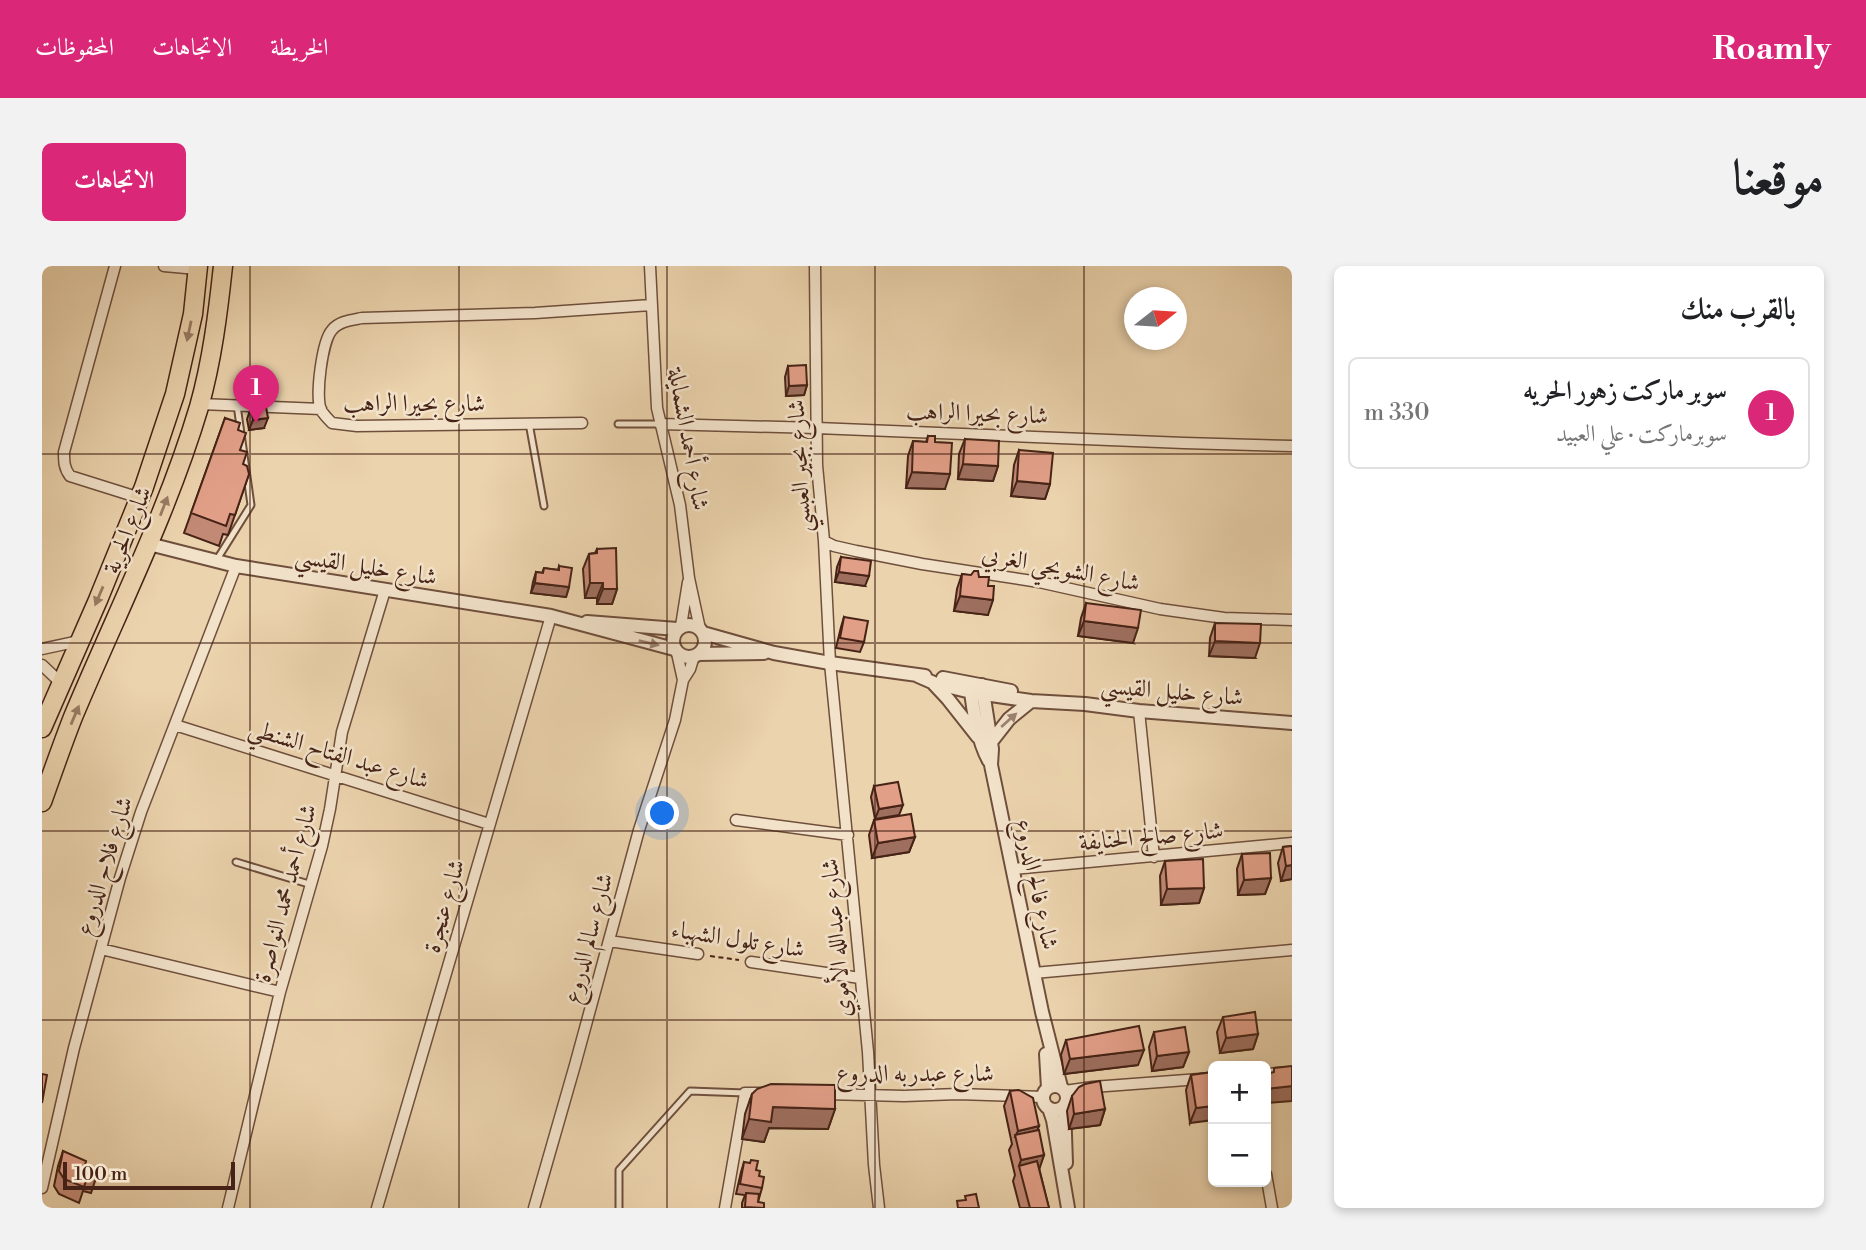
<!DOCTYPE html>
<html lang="ar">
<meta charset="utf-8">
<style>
:root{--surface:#fff;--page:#f2f2f2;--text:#202124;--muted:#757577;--line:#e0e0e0;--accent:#db2777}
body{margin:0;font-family:"Libre Bodoni",Amiri,serif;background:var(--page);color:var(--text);direction:rtl}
.controls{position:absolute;right:21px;bottom:21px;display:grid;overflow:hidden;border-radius:10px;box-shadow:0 4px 10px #0003}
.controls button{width:63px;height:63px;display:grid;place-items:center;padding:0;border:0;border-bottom:2px solid var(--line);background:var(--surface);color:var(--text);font:35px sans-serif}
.compass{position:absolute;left:1082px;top:21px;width:63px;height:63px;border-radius:50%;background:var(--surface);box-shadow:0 4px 10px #0003;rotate:73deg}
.scale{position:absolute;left:21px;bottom:18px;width:172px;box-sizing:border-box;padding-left:7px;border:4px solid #462316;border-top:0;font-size:19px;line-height:24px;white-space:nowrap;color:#462316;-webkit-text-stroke:5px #f2e2ca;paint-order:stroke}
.you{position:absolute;left:621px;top:548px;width:24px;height:24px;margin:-18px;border:5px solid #fff;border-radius:50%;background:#1a73e8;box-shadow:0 0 0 10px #1a73e833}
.badge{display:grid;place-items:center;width:46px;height:46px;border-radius:50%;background:var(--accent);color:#fff;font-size:23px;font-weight:700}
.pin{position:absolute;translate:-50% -58px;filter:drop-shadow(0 2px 4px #0008)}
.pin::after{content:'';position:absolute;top:37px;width:24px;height:21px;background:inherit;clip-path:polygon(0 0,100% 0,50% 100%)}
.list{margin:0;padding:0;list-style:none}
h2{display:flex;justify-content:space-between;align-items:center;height:91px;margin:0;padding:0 28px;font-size:30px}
h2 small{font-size:23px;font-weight:400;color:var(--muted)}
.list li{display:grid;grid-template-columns:46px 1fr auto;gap:21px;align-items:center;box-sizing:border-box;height:112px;margin:0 14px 14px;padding:0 14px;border:2px solid var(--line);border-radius:10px}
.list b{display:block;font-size:26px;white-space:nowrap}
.list p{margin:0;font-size:23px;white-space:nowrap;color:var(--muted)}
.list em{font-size:23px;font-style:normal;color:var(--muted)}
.map{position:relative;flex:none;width:1250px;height:942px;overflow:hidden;direction:ltr;border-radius:10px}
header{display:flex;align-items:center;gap:42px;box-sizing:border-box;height:98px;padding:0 35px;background:var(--accent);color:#fff}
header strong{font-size:33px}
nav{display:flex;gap:38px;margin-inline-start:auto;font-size:24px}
.intro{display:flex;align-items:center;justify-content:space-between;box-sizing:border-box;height:168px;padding:0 42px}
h1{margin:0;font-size:49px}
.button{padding:18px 32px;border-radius:10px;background:var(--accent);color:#fff;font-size:24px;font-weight:700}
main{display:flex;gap:42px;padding:0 42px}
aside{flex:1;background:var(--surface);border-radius:10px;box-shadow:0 4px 10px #0003}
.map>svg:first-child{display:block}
</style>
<header>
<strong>Roamly</strong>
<nav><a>الخريطة</a><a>الاتجاهات</a><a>المحفوظات</a></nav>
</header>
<div class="intro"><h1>موقعنا</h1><a class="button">الاتجاهات</a></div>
<main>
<aside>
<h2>بالقرب منك<small></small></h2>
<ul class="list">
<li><span class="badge">1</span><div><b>سوبر ماركت زهور الحريه</b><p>سوبرماركت · علي العبيد</p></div><em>330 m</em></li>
</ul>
</aside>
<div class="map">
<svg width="1250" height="942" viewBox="0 0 1250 942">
<rect width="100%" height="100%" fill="#ebd3ad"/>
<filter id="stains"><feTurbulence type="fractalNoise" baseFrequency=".00286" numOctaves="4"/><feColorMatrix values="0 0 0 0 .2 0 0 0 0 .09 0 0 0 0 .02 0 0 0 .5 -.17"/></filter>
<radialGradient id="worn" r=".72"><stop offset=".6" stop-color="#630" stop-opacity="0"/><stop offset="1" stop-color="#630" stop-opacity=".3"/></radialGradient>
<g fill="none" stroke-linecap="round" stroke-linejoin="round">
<defs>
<path id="service" d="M487,157L502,240
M576,158H618
M174,295L209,239L195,139
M194,596L270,619
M577,942V904L648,825L703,827"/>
<path id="minor" d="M73,0L22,186C22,196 22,202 28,210L98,232
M122,0L155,3
M608,0L615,142L638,239L647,312L658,363
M773,0L775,199L782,275L788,397L826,786L832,899L837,942
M158,138L279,143
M540,157L315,160L290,157C286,153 282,149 279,144C273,131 280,75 290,64C297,55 310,54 320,52L493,47L609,39
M618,158L775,162L1142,177L1250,180
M782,275L792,280L814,285L880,298L997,316L1118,343L1182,352L1250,354
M639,360L646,316
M0,383L37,375
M635,387L641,414
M0,399L19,417
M1097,445L1112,591
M133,459L447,558
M694,554L806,569
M972,603L1250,577
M567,675L656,688
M59,683L238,726
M709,696L818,712
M992,707L1250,684
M1224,808L1250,806
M1023,825L1051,821L1171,812
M783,828L862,830L916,828L1001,831
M1224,908L1230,942
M0,922L32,782L78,612L99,546L194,300
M186,942L238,726L280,580L288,543L300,466L343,324
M335,942L509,350
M492,942L533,799L597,564L633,454L641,414L648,403L652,390
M683,942L703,827H722"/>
<path id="tertiary" d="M107,278L194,300L509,350L632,383
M545,356L635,363
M631 375a16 16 0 1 1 32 0a16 16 0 1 1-32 0Z
M661,367L732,387L788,397L883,410
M656,388L722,387
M876,410L892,417L929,426L989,435L1043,438L1097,445L1250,457
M901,412L969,425
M892,418L906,433L936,471
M928,418C931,443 935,473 947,495
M940,419L950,483L949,499L1000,746L1019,821
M949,476L967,453L989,435
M1004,788L1006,822
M1001 832a12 12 0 1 1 24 0a12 12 0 1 1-24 0Z
M1022,840L1024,897
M1007,842L1011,854L1026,942"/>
<path id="trunk" d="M0,462L56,334L102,221L133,128L151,48L156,0
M0,536C10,508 20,479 31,451C74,348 125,248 157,141C170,95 176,47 181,0"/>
</defs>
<!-- service casing -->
<use href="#service" stroke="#6f4f3c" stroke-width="9"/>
<!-- minor casing -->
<use href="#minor" stroke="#6f4f3c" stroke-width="13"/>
<!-- tertiary casing -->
<use href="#tertiary" stroke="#6f4f3c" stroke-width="16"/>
<!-- trunk casing -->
<use href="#trunk" stroke="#462316" stroke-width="21"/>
<!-- path -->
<path stroke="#462316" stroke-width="2" stroke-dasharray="5 3.5" stroke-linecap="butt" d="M668,690L697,694"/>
<!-- service -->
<use href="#service" stroke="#f2e2ca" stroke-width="5"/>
<!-- minor -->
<use href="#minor" stroke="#f2e2ca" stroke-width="10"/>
<!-- tertiary -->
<use href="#tertiary" stroke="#f2e2ca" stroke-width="12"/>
<!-- trunk -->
<use href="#trunk" stroke="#ebd3ad" stroke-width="18"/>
</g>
<!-- wall -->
<path fill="#c28975" stroke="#462316" stroke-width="2" d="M746,100L765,119L762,129L744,130L743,111Z
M209,142L222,162L207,164L205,153Z
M183,152L196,164L198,184L201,198L207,208L186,269L181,268L177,280L142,267Z
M886,170L893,176L903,223L864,222L866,190L871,175L884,176Z
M923,173L956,200L951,215L916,213L917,188Z
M977,184L1008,218L1003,233L969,230L972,199Z
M555,283L575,323L570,338H555V332H543L541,303L547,288L553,287Z
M799,291L823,320L793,316L795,301Z
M517,300L527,321L524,331L489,327L491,316L494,306L500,307L502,302L516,304Z
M920,308L937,311L946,320V349L912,345L915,323Z
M1044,337L1091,377L1036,370L1039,352Z
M802,351L822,376L818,386L794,382L799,361Z
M1173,357L1213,392L1167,390L1168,372Z
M832,520L857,549L833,553L829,531Z
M832,554L873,571L867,586L830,592L827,569Z
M1250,580V613L1239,615L1236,597L1241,581Z
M1200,588L1229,612L1223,628L1196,629L1195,603Z
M1123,595L1162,622L1157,637L1119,639L1118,610Z
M1181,751L1216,768L1211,783L1178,787L1175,766Z
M1112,766L1147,786L1141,801L1110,805L1107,781Z
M1024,774L1096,799L1022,808L1019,789Z
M1171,806L1148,857L1144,824L1149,809Z
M968,825L997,860L995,864L1002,889L997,902L1007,942H978L971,915L973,909L967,884L970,878L962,840Z
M710,828L793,843L786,863L727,862L722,876L700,873L703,848Z
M1030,830L1063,843L1058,859L1027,863L1025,845Z
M21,885L43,900L54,912L49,927L41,925L37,937L17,928L12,920L16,900Z
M702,896L714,904L717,910L720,922L716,936L722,942H700V937L703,929L694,928L699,906Z"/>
<!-- shaded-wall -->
<path fill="#9e6f5f" stroke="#462316" stroke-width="2" d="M765,119L762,129L744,130L747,120Z
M226,152L222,162L207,164L211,154Z
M921,198L956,200L951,215L916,213Z
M870,206L908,208L903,223L864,222Z
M975,215L1008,218L1003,233L969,230Z
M797,306L827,310L823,320L793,316Z
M493,317L527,321L524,331L489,327Z
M548,317H561L555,332H543Z
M561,323H575L570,338H555Z
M918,330L951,334L946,349L912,345Z
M1042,355L1096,362L1091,377L1036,370Z
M1173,375L1218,377L1213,392L1167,390Z
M861,539L857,549L833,553L837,543Z
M873,571L867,586L830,592L836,577Z
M1250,599V613L1239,615L1244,600Z
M1229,612L1223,628L1196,629L1202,614Z
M1162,622L1157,637L1119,639L1125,623Z
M1216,768L1211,783L1178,787L1184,772Z
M1102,784L1096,799L1022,808L1028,793Z
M1147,786L1141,801L1110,805L1115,790Z
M1250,820V835L1224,837V823Z
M1171,840V854L1148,857L1154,842Z
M731,841L793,843L786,863L727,862L722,876L700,873L707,853Z
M1063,843L1058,859L1027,863L1032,848Z
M997,860L991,875L973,871L976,865Z
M1002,889L997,904L977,900L979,894Z"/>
<!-- building -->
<path fill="#e29f88" stroke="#462316" stroke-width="2" d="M764,99L765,119L747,120L746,100Z
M224,141L226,152L211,154L209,142Z
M183,152L198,157L196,164L204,167L198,184L205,186L201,198L205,200L207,208L193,249L188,248L184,260L149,247Z
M886,170H893V176L910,177L908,208L870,206L871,175L885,176Z
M923,173L957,175L956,200L921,198Z
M977,184L1011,187L1008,218L975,215Z
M574,282L575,323H561V317H548L547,288L555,287V283Z
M799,291L829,295L827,310L797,306Z
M517,300L530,302L527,321L493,317L494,306L501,307L502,302L517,304Z
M932,305H936L937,311H947L946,320H952L951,334L918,330L920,308L929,309Z
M1044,337L1099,344L1096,362L1042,355Z
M802,351L826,355L822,376L798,372Z
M1173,357L1219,358L1218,377L1173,375Z
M856,516L861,539L837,543L832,520Z
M869,548L873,571L836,577L832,554Z
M1250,580V599L1244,600L1241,581Z
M1228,587L1229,612L1202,614L1200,588Z
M1161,593L1162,622L1125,623L1123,595Z
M1213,746L1216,768L1184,772L1181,751Z
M1097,760L1102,784L1028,793L1024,774Z
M1143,761L1147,786L1115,790L1112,766Z
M1250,800V820L1224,823V811L1225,808L1232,806V802Z
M1171,806V840L1154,842L1149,809Z
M0,808L5,809L0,837Z
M1058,815L1063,843L1032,848L1030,830L1037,821L1043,818Z
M729,818L793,819V843L731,841L729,856L707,853L710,828L715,823Z
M977,824L991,832L997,860L976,865L968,825Z
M997,864L1002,889L979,894L973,869Z
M21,885L44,895L43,900L56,904L54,912L46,909L42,921L22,913L17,905Z
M709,894L716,895L714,904L718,905L717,910L722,911L720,922L698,918L702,896L708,897Z
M995,895L1007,942H988L977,900Z
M704,927L717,928L716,936L722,937V942L703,941Z
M934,928L937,942H916L915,935L924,934L923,930Z"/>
<!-- one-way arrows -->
<defs><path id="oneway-solid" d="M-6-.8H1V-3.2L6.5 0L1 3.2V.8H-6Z" transform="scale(1.75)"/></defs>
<g fill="#987b62">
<use href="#oneway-solid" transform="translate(147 65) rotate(102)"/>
<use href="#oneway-solid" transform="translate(122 240) rotate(-69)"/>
<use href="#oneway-solid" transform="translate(57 330) rotate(113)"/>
<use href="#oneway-solid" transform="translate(33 449) rotate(-67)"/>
</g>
<g fill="#9c8270">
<use href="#oneway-solid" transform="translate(607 377) rotate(13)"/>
<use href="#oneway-solid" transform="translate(967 454) rotate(-42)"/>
</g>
<!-- grid -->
<path fill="none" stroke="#462316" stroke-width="2" stroke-opacity="0.55" d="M208,0V942M417,0V942M625,0V942M833,0V942M1042,0V942M0,188H1250M0,377H1250M0,565H1250M0,754H1250"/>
<g text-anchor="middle" stroke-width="5" stroke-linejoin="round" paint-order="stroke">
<!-- street labels -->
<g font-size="24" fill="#462316" stroke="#f2e2ca">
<text x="372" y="145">شارع بحيرا الراهب</text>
<text transform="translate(935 147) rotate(2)" y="8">شارع بحيرا الراهب</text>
<text transform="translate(647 173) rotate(80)" y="8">شارع أحمد الشمايلة</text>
<text transform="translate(757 200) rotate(-93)" y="8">شارع بجير العبسي</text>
<text transform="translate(85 264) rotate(-68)" y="8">شارع الحرية</text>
<text transform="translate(324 300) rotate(9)" y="8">شارع خليل القيسي</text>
<text transform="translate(1019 302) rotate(11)" y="8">شارع الشويحي الغربي</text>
<text transform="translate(1130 425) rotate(5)" y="8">شارع خليل القيسي</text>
<text transform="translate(297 488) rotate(17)" y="8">شارع عبد الفتاح الشنطي</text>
<text transform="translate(1109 570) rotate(-5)" y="8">شارع صالح الحنايفة</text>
<text transform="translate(62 600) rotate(-73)" y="8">شارع فلاح الدروع</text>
<text transform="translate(995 618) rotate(78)" y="8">شارع فالح الدروع</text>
<text transform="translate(243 627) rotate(-75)" y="8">شارع أحمد محمد النواصرة</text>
<text transform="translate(402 640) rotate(-74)" y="8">شارع عنجرة</text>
<text transform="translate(546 672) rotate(-75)" y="8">شارع سالم الدروع</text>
<text transform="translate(794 672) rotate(-95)" y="8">شارع عبدالله الأموي</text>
<text transform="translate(696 673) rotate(9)" y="8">شارع تلول الشهباء</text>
<text x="873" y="815">شارع عبدربه الدروع</text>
</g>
</g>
<rect width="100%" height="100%" filter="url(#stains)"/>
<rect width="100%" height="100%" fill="url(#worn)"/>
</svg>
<div class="controls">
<button>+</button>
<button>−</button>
</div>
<svg class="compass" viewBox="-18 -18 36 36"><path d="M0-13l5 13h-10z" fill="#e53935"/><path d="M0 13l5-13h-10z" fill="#757577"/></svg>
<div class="scale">100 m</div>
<div class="you"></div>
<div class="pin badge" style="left:214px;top:157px">1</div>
</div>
</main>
